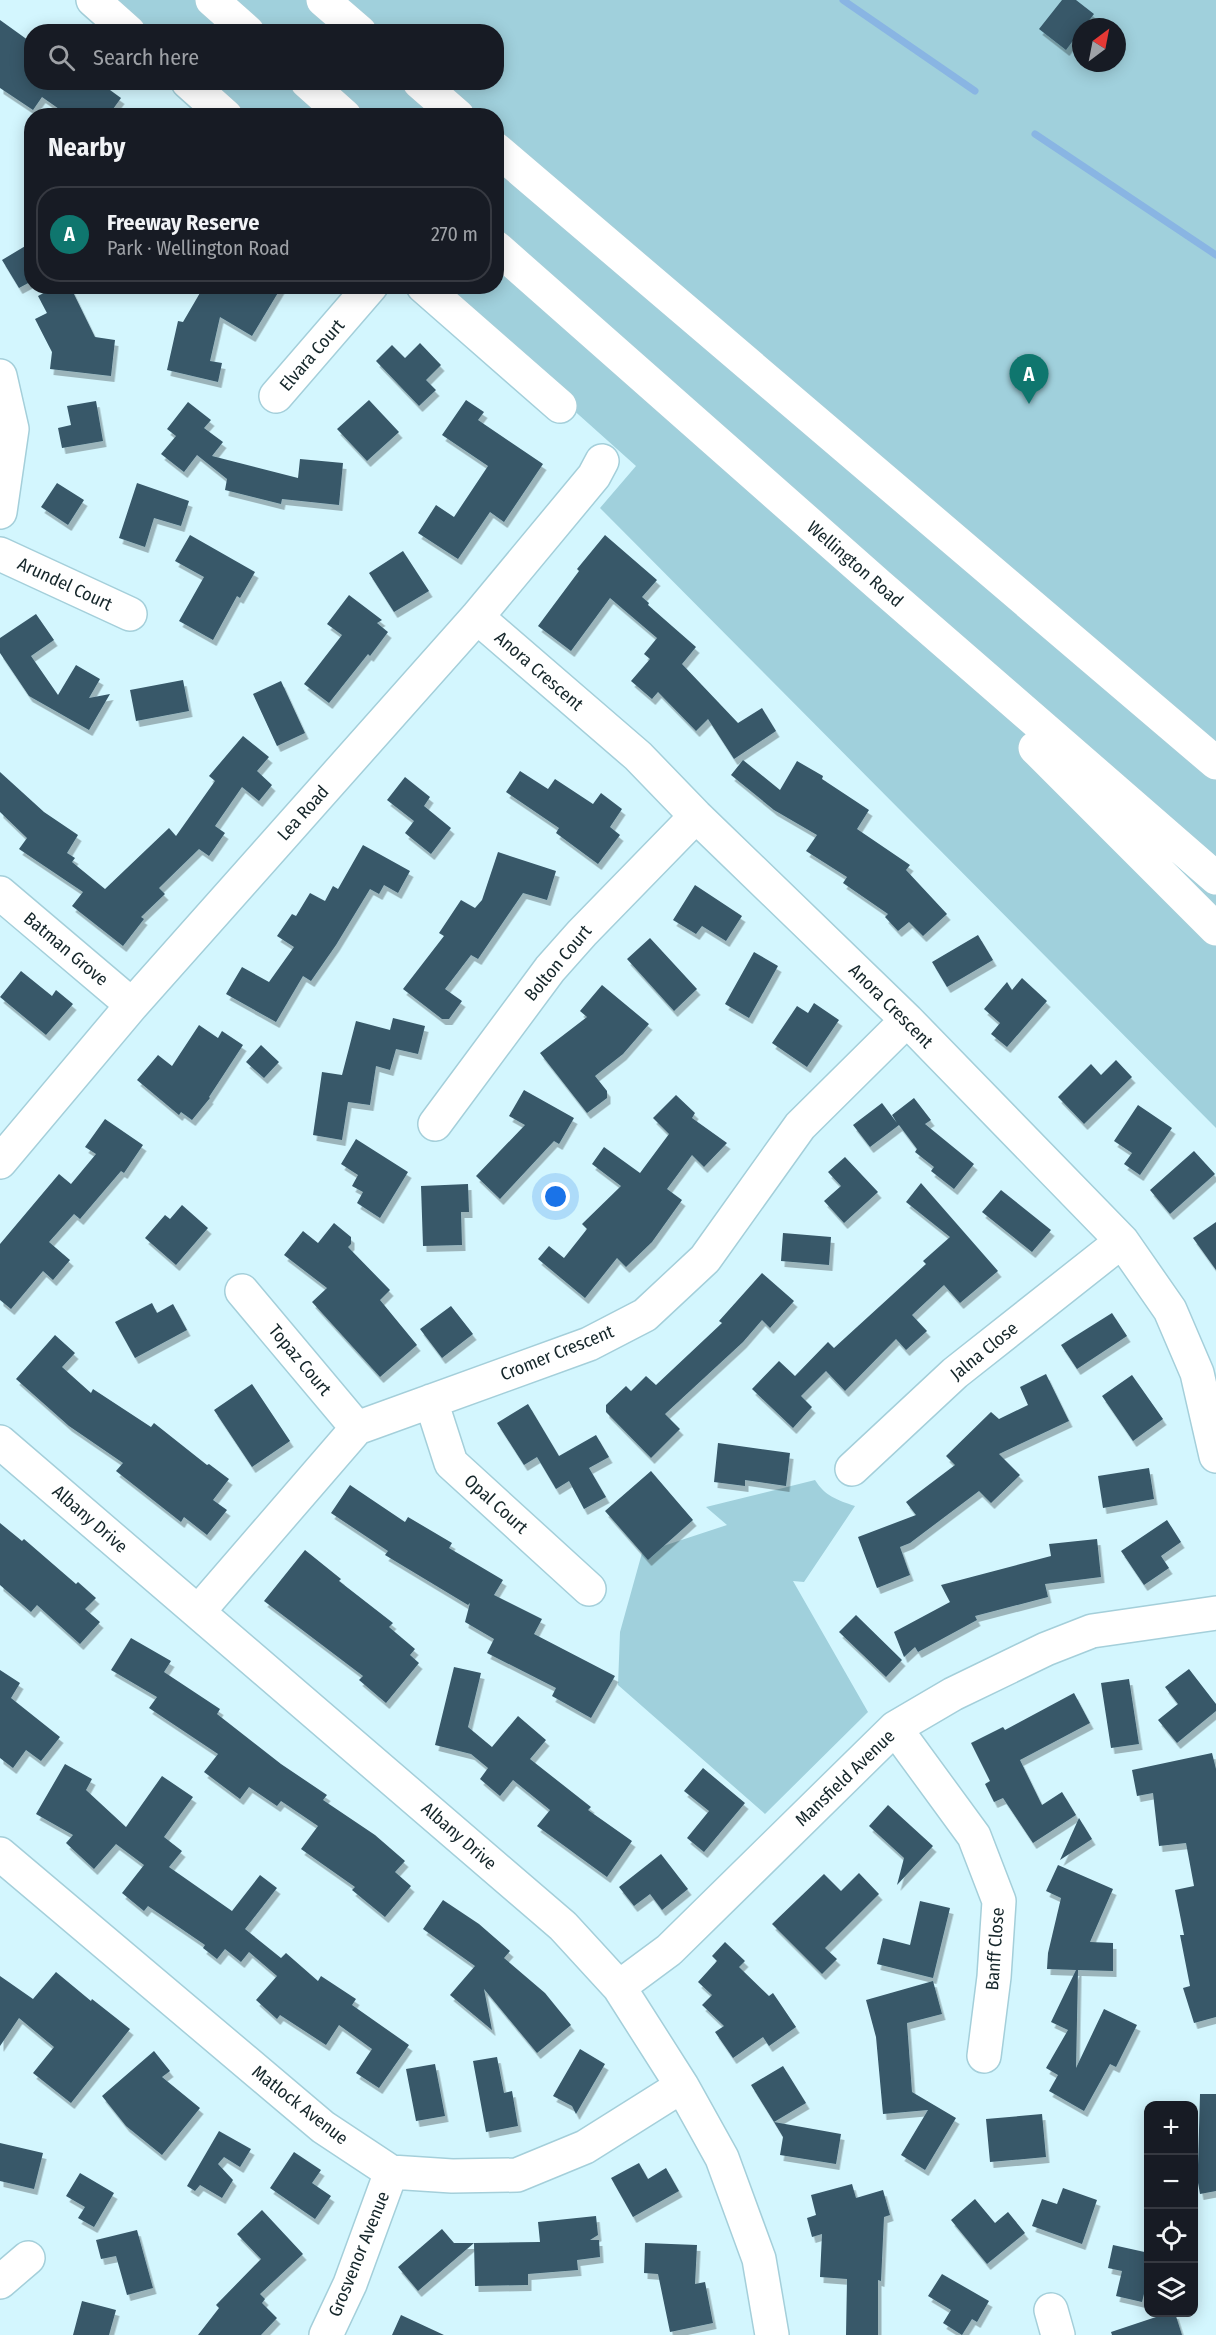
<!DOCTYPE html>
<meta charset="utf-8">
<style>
:root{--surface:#171b24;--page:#242831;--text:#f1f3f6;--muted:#9ea1a6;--line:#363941;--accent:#0f766e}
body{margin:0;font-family:"Fira Sans Condensed",sans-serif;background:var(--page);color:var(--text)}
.controls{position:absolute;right:18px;bottom:18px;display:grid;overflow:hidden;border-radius:12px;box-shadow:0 3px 15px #0003}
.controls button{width:54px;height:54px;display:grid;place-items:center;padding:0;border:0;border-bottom:2px solid var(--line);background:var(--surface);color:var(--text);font:30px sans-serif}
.compass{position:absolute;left:1072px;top:18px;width:54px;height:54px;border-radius:50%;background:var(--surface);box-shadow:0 3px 15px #0003;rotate:32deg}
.you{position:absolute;left:556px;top:1197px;width:21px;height:21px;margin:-15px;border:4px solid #fff;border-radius:50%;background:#1a73e8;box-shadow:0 0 0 9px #1a73e833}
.badge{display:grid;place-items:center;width:39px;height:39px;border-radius:50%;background:var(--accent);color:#fff;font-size:20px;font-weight:700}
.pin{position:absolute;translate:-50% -50px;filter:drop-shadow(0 2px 3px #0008)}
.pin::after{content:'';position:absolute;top:32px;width:21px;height:18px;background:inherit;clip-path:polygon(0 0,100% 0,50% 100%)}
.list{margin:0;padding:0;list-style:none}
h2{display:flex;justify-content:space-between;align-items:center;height:78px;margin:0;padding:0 24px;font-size:26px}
h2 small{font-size:20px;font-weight:400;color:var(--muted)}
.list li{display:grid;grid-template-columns:39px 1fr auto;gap:18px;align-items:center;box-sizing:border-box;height:96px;margin:0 12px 12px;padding:0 12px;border:2px solid var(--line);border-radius:24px}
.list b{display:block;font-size:22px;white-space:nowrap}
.list p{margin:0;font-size:20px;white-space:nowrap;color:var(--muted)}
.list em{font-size:20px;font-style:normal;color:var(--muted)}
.icon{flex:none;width:33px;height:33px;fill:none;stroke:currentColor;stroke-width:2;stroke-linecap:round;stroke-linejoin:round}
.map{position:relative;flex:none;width:1216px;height:2335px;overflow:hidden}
.search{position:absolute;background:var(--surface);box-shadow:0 3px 15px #0003;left:24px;top:24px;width:480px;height:66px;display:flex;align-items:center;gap:15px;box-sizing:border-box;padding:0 21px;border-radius:24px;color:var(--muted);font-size:22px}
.panel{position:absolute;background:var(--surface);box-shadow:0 3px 15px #0003;left:24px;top:108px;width:480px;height:186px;border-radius:24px}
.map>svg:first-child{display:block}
</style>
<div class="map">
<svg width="1216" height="2335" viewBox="0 0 1216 2335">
<defs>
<filter id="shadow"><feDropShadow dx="3.5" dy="6" stdDeviation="0" flood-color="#0004"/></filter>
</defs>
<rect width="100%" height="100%" fill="#d3f6fe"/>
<!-- green -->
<path fill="#a0d0dc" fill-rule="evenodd" d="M116,0H1216V1128L600,508L636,466L436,287L496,286V116L245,115L208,83L496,82V32L151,31ZM1081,27H1117V63H1081Z
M815,1480C825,1496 837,1500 855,1506L804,1582L793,1581L868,1712L765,1814L618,1685L620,1632L642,1553L727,1525L706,1507Z"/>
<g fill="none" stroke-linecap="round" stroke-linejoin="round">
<!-- stream -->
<path stroke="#89b5e3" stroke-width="7" d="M843,0L975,91
M1035,134L1216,255"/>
</g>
<!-- building -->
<path fill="#375869" filter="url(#shadow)" d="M1062,0H1076L1094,14L1084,27H1081V30L1066,50L1039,29Z
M0,20L32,43V82H99L121,98L108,116H69L42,97L33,110L0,88Z
M32,242V281L19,288L2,260Z
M57,286H70L95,337L115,340L111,376L50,369L52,352L35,319L47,313L38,296Z
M204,286H282L252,336L220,317L210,361L222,363L218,382L167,370L178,321L183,322Z
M420,343L441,365L426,380L436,390L419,406L376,361L392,345L405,358Z
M369,400L399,432L367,461L337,429Z
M466,400L484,412L478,420L543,464L504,522L490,512L458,559L418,533L436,505L454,517L488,466L442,435Z
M96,401L103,441L62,448L58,428L71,425L67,406Z
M188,402L211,420L204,428L223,442L212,456L298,478L300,459L343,463L339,505L282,499L281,504L225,490L227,479L197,455L184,472L161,454L176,436L167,429Z
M57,483L84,500L68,525L41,507Z
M137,483L189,501L181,526L154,518L145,547L119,538Z
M190,535L255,572L240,598L237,596L213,640L179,621L204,577L175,561Z
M605,535L657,580L642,597L649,603L648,605L696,647L682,664L738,723L762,708L776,731L734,759L708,719L696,731L658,692L652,699L631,681L650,659L644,654L657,638L610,598L571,651L538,626L579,571L577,569Z
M403,551L429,591L394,612L369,573Z
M349,595L382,620L377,623L388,632L370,656L368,654L329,703L304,684L342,635L327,624Z
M36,614L54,640L31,656L58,695L76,665L100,679L89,698L110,694L89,730L29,696L0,653V638Z
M183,680L189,711L136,721L130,690Z
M281,681L305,733L277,746L253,694Z
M243,736L269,757L257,771L272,785L259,801L242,787L215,826L225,833L209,856L199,849L159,888L165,894L141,917L144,919L123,946L72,906L83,892L19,849L27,838L0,812V772L44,812L78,835L67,853L75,858L72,862L105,889L169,828L176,836L215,781L209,776Z
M743,760L780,790L797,761L823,776L822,779L869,810L857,829L910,865L906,870L947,914L923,936L909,922L898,931L885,917L888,914L843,883L847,877L806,851L817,835L774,810L731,775Z
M520,771L548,789L555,779L593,804L601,793L622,809L610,827L620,835L598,864L556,833L559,828L506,792Z
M405,777L430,797L424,806L451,828L431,854L405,833L414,821L387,800Z
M363,845L410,871L398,893L384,885L379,894L370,889L336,945L311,981L303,976L276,1022L226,994L242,967L269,982L294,947L277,936L292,914L296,916L310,893L325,901L333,886L338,889Z
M498,852L556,871L547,900L523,893L478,959L471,955L445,989L462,1001L449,1019H442L403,989L444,936L439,933L461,900L475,908L482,900Z
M695,885L742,916L726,941L702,926L696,934L673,920Z
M978,935L993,960L947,987L932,962Z
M650,938L697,989L674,1011L627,959Z
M754,952L778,966L749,1018L725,1004Z
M21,971L52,996L56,990L73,1004L46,1035L0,997Z
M1022,978L1047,1001L1007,1047L991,1034L1000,1023L984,1009L1007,982L1012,990Z
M602,985L649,1024L623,1054L595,1076L607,1091V1098L587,1113L540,1053L587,1017L580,1011Z
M814,1003L839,1020L807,1067L772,1043L797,1006L808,1013Z
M393,1018L425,1026L418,1054L396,1049L390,1070L376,1066L370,1105L348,1102L342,1140L313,1135L322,1072L342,1075L356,1021L390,1030Z
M199,1025L218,1038L222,1031L243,1045L209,1097L210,1098L192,1120L181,1112L179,1115L137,1080L158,1055L172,1066Z
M261,1045L279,1062L264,1078L246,1062Z
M1116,1060L1132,1077L1084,1124L1058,1097L1091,1064L1101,1075Z
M524,1090L574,1118L559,1144L554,1141L500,1199L476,1176L525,1125L509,1116Z
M676,1095L695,1113L692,1118L727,1143L704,1167L692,1155L667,1189L682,1200L652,1242L626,1267L617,1258L585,1298L538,1259L549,1246L564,1258L587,1229L582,1224L621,1186L592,1164L604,1147L640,1173L669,1134L653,1118Z
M914,1098L931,1120L925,1124L974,1164L954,1189L931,1171L934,1167L915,1152L917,1149L899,1125L870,1147L853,1125L882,1103L897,1123L892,1115Z
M1138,1105L1172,1128L1140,1175L1124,1164L1132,1153L1114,1141Z
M105,1119L143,1145L124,1173L121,1171L80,1219L74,1214L49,1242L70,1260L53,1280L43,1271L11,1309L0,1300V1244L59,1174L71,1184L96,1154L85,1147Z
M356,1139L408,1172L380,1218L357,1203L363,1192L352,1186L358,1175L341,1164Z
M1194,1151L1215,1174L1170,1214L1150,1190Z
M845,1157L878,1192L844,1223L824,1201L841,1186L828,1172Z
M921,1183L998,1271L960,1303L944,1285L912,1315L927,1331L906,1350L896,1339L845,1391L826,1371L801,1396L812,1407L793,1428L752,1389L779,1361L795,1376L828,1342L834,1348L926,1264L923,1261L950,1237L906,1202Z
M468,1184L469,1212H461L462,1245L423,1246L421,1186Z
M1001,1190L1051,1230L1032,1252L982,1212Z
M182,1205L208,1228L176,1265L145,1238L165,1215L170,1219Z
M1216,1222V1270L1193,1238Z
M334,1223L351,1237V1244L348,1247L390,1290L380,1300L417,1345L380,1377L312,1302L327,1288L284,1255L303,1231L318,1243Z
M783,1233L831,1237L829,1265L781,1261Z
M762,1273L794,1301L770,1328L762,1320L743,1342L665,1414L680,1429L651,1458L606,1412V1405L626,1386L631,1391L646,1376L656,1385L722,1323L719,1321Z
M152,1303L157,1313L173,1304L187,1330L135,1358L115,1322Z
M451,1306L473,1334L442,1358L420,1329Z
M1112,1313L1127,1336L1077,1369L1061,1345Z
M55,1335L75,1353L62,1367L91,1393L93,1389L151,1427L154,1423L207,1465L209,1464L229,1479L213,1500L227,1510L207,1535L184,1517L181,1522L116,1471L123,1463L69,1426L16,1379Z
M1046,1374L1069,1421L999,1454L1020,1475L991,1503L979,1491L910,1543L900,1547L910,1575L877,1588L858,1537L916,1515L906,1502L955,1465L946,1456L991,1412L999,1419L1028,1405L1020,1387Z
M1132,1375L1163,1419L1133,1441L1102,1396Z
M252,1384L290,1441L252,1467L214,1410Z
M528,1404L559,1456L596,1435L609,1457L589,1468L606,1497L584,1509L569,1481L556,1489L537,1457L524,1465L497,1423Z
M718,1443L790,1453L786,1486L745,1480V1486L714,1482Z
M1149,1468L1154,1499L1103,1508L1098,1476Z
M651,1471L693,1520L648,1560L605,1511Z
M350,1485L405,1522L408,1517L452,1543L449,1548L503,1580L494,1595L542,1619L534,1634L615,1676L591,1718L552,1696L556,1688L487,1653L494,1639L465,1622L470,1603L468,1605L385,1555L388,1551L331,1513Z
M1167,1520L1181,1542L1161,1556L1169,1568L1144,1585L1121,1551Z
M0,1523L22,1541L24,1539L76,1584L78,1582L96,1598L85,1609L100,1622L80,1644L37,1605L31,1612L0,1585Z
M1097,1539L1101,1577L1045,1584L1048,1597L975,1616L977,1620L918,1652L915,1647L904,1657L894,1632L950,1602L941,1585L1051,1556L1049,1544Z
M305,1550L341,1579L339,1581L393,1623L389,1627L415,1649L410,1655L419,1663L386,1703L359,1680L363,1676L264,1601Z
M856,1615L902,1660L886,1677L839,1632Z
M131,1638L171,1661L164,1672L220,1709L217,1714L281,1764L327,1795L323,1800L375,1835L405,1861L395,1872L411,1886L385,1917L352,1890L355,1887L301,1849L318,1826L281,1801L277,1806L249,1787L240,1799L204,1772L218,1754L149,1708L157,1697L111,1670Z
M454,1667L481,1673L468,1727L492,1747L518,1716L546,1740L530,1759L591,1807L588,1810L632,1841L607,1877L537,1826L550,1810L513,1780L500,1796L480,1779L488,1768L471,1754L435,1745Z
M1189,1669L1216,1704V1711L1177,1743L1158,1720L1178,1704L1165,1687Z
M0,1670L20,1683L11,1698L60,1737L41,1761L26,1750L13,1768L0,1758Z
M1129,1679L1139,1744L1111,1748L1101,1683Z
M1074,1693L1090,1723L1020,1760L1042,1805L1062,1792L1076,1815L1033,1843L1003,1798L994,1802L985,1784L990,1781L971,1743L1003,1727L1005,1730Z
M1212,1753L1216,1769V2017L1194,2023L1183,1988L1190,1986L1180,1935H1184L1175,1890L1194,1886L1186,1843L1159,1846L1153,1793L1137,1796L1132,1770Z
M65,1764L92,1779L86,1790L126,1827L162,1776L193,1797L164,1837L182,1851L169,1867L232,1911L260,1875L277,1888L245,1929L281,1958L286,1953L318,1981L321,1976L356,1999L352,2005L409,2045L379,2088L356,2073L372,2049L339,2025L326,2045L280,2015L277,2019L256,2000L277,1976L249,1952L241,1962L225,1949L217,1959L203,1948L205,1945L148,1906L144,1911L122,1893L144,1865L116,1844L94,1869L66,1843L73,1835L36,1814Z
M703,1768L745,1803L704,1852L687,1838L709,1811L684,1791Z
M888,1805L933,1846L897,1885L904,1858L869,1826Z
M1079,1818L1092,1839L1060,1860Z
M661,1854L688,1889L662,1910L650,1894L634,1906L619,1887Z
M1058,1865L1113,1889L1090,1942L1113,1943V1971L1078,1970L1076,2068L1104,2009L1137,2025L1116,2067L1110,2064L1084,2111L1049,2091L1058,2075L1046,2068L1068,2030L1051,2022L1076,1970L1047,1969L1048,1953L1061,1898L1046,1891Z
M859,1873L879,1894L825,1948L837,1959L822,1974L772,1924L824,1874L841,1891Z
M443,1900L479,1924L510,1951L504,1958L545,1993L571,2025L537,2053L484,1989L492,2030L450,1995L475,1966L423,1929Z
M920,1901L950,1908L933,1978L877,1964L883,1938L910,1945Z
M725,1942L745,1961L739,1967L769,1996L773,1993L796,2027L769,2046L763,2037L733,2058L715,2032L724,2026L702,2005L712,1995L698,1982L717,1961L712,1956Z
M56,1972L91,2001L92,1999L130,2029L71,2103L33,2073L54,2047L19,2018L0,2046V1976L33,1999Z
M933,1981L942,2014L907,2023L912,2092L956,2118L925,2170L901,2155L928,2110L883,2114L876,2037L866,2000Z
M580,2049L605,2064L576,2114L572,2106L553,2096Z
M154,2051L170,2071L162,2077L200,2108L162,2155L126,2126L102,2096Z
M497,2057L504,2093L512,2091L518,2126L486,2132L473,2061Z
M435,2064L445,2116L416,2121L406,2069Z
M783,2066L806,2103L774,2122L751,2085Z
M1200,2094H1216V2191L1200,2194L1195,2166L1198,2165Z
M1042,2114L1046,2157L990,2162L986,2119Z
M774,2122L841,2134L836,2164L780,2155L783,2137Z
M219,2131L251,2149L240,2167L224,2157L218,2164L233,2180L222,2198L200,2185L195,2191L187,2186Z
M0,2143L43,2153L34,2189L0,2181Z
M294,2152L321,2170L312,2183L331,2196L315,2219L270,2188Z
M639,2163L648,2179L666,2168L679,2191L633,2217L611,2178Z
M80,2173L114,2193L94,2227L78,2218L85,2207L66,2196Z
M852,2184L856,2198L883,2190L890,2215L884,2217L881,2281L878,2280V2335H846L847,2279L820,2277L822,2234L812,2237L807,2218L816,2215L811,2195Z
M1063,2188L1097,2200L1082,2244L1032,2226L1042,2199L1057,2204Z
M975,2199L995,2223L1008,2212L1025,2233L987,2264L951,2220Z
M262,2210L303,2254L260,2294L265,2299L262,2303L277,2318L261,2335H198L219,2308L216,2305L261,2259L237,2234Z
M596,2216L598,2235L590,2240H599L600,2257L577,2260L578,2270L528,2274V2285L475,2286L474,2243L540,2242L538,2222Z
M442,2229L454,2243H474L418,2291L398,2267Z
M137,2230L153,2288L127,2295L116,2256L101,2259L96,2240Z
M645,2243L697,2245L695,2284L705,2282L713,2323L670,2332L658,2274L644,2273Z
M1113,2245L1149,2253V2274L1142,2302L1116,2296L1122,2271L1108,2268Z
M942,2274L989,2301L977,2322L972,2319L962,2335L943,2323L951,2310L928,2296Z
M82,2301L116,2310L109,2335H73Z
M1168,2313H1175L1182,2335H1112L1111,2332Z
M401,2315L444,2335H392Z"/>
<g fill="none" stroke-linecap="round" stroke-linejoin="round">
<defs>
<path id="minor" d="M93,0L129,32
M188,82L226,116
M423,286L560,406
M0,376L12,429L0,512
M276,396L371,286
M0,554L130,614
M477,617L638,756L696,816L907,1020L1122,1241L1170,1310L1197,1373L1216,1456
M0,893L132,1005
M435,1124L550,969L582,933L696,816
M0,1162L132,1005L477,617L594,476L602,461
M242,1291L357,1428
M431,1401L451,1463L589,1589
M0,1442L563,1926L619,1987L682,2086L722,2158L759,2259L772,2335
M852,1469L955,1373L1122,1241
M198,1612L357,1428L589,1344L645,1315L705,1259L800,1126L907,1020
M895,1728L974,1836L999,1901L994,1977L984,2056
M0,1854L323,2127L391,2172L452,2176L517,2175L585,2147L682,2086
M619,1987L669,1950L895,1728L953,1694L1046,1649L1092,1631L1216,1613
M0,2282L28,2258
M1051,2310L1058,2335
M326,2335L350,2284L391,2172"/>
<path id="highway" d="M212,0L248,32
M323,0L360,32
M307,82L345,116
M419,82L458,116
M496,149L1216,763
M496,247L879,585L1216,878
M1035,748L1216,929"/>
</defs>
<!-- minor casing -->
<use href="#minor" stroke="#a4cfda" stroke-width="36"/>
<!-- highway casing -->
<use href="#highway" stroke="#a4cfda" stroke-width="36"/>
<!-- minor -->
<use href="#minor" stroke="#fff" stroke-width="33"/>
<!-- highway -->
<use href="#highway" stroke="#fff" stroke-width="33"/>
</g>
<g text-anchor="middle" stroke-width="6" stroke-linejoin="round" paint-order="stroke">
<!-- street labels -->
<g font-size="18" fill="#15262a" stroke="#fff">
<text transform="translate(312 355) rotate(-49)" y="6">Elvara Court</text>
<text transform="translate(855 564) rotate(41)" y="6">Wellington Road</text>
<text transform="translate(65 584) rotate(25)" y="6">Arundel Court</text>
<text transform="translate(539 671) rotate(41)" y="6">Anora Crescent</text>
<text transform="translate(303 813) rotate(-48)" y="6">Lea Road</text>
<text transform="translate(66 949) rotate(40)" y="6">Batman Grove</text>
<text transform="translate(558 963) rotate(-50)" y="6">Bolton Court</text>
<text transform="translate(891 1006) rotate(45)" y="6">Anora Crescent</text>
<text transform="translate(984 1351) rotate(-39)" y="6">Jalna Close</text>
<text transform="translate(557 1353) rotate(-22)" y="6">Cromer Crescent</text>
<text transform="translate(300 1360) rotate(50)" y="6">Topaz Court</text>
<text transform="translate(496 1504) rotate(42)" y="6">Opal Court</text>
<text transform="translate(90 1519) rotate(41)" y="6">Albany Drive</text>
<text transform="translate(845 1778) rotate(-44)" y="6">Mansfield Avenue</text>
<text transform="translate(459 1836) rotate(41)" y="6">Albany Drive</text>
<text transform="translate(995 1949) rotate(-86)" y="6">Banff Close</text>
<text transform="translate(300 2105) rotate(38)" y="6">Matlock Avenue</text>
<text transform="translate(359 2254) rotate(-68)" y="6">Grosvenor Avenue</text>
</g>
</g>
</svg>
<div class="controls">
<button>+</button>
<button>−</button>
<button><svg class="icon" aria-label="locate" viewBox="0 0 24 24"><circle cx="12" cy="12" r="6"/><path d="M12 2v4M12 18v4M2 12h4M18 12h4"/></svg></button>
<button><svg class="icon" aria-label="layers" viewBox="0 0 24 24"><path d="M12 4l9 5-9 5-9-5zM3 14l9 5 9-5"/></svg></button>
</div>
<svg class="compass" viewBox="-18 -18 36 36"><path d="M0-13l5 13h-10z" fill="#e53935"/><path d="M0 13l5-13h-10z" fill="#9ea1a6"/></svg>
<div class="you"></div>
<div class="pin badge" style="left:1029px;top:404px">A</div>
<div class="search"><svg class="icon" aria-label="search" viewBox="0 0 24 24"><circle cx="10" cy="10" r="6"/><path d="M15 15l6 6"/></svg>Search here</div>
<section class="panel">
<h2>Nearby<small></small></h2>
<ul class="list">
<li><span class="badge">A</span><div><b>Freeway Reserve</b><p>Park · Wellington Road</p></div><em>270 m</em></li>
</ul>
</section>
</div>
